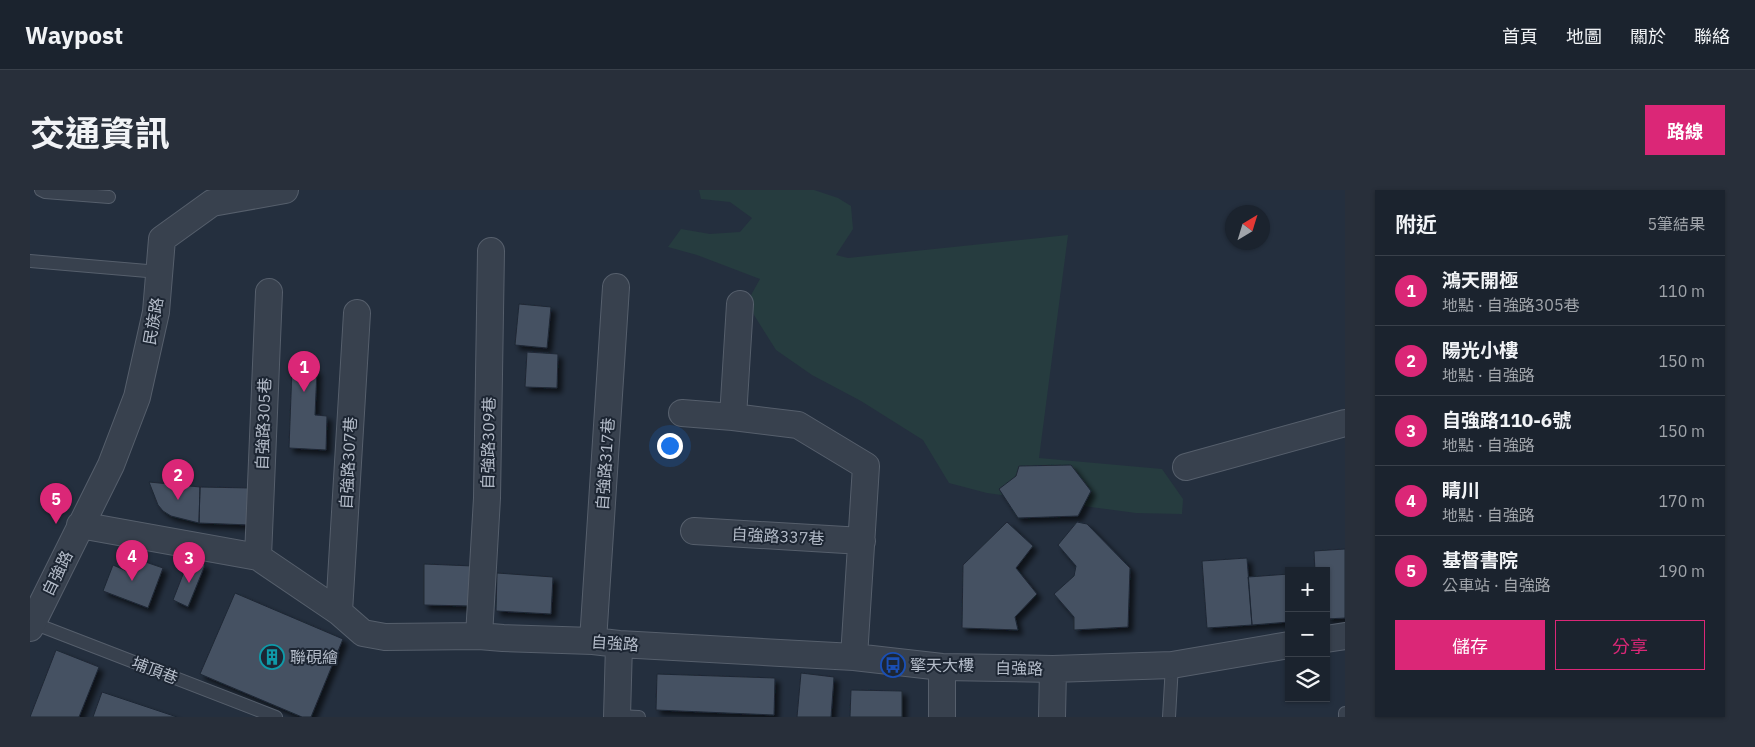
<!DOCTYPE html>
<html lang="zh-TW">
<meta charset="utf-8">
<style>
:root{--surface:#1b232e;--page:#282f3a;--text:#f1f3f6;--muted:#a0a4aa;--line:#39404a;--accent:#db2777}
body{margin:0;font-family:"IBM Plex Sans","Noto Sans TC",sans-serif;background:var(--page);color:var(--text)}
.controls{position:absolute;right:15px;bottom:15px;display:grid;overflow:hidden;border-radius:0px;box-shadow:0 1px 4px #0004}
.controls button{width:45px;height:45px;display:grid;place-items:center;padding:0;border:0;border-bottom:1px solid var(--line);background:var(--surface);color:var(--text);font:25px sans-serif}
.compass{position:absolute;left:1195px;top:15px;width:45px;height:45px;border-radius:50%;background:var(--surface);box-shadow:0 1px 4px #0004;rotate:38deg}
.you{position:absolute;left:639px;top:255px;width:18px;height:18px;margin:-12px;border:4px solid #fff;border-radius:50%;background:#1a73e8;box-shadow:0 0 0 8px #1a73e833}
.badge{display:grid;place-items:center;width:32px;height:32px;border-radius:50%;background:var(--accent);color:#fff;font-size:16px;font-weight:700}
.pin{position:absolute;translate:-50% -41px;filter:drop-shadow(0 1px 2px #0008)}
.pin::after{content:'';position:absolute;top:26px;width:18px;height:15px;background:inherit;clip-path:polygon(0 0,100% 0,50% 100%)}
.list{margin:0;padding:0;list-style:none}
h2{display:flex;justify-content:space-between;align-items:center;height:65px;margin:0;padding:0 20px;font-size:21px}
h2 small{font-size:16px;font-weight:400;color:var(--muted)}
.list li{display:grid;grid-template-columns:32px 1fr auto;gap:15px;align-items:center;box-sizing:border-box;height:70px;padding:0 20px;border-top:1px solid var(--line)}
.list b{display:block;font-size:19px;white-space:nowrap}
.list p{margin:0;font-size:16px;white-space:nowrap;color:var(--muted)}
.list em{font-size:16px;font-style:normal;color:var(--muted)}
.actions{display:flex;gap:10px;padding:15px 20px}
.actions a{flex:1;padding:11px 0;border:1px solid var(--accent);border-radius:0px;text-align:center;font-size:18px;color:var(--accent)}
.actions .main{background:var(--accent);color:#fff}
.icon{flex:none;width:28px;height:28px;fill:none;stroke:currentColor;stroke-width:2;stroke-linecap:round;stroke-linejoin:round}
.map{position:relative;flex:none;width:1315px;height:527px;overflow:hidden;border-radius:0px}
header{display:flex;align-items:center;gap:30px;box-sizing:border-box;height:70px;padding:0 25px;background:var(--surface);border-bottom:1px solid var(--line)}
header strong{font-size:24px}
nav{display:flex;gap:28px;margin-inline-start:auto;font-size:18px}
.intro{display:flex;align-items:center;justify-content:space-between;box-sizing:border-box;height:120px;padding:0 30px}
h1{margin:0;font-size:35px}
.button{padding:12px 22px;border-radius:0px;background:var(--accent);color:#fff;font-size:18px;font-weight:700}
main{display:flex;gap:30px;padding:0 30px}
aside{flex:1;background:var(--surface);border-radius:0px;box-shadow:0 1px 4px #0004}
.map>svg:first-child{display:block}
</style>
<header>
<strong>Waypost</strong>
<nav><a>首頁</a><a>地圖</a><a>關於</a><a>聯絡</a></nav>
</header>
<div class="intro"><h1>交通資訊</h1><a class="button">路線</a></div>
<main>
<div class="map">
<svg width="1315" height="527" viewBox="0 0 1315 527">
<defs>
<filter id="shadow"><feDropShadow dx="4.5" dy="4.5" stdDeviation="2.5" flood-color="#0009"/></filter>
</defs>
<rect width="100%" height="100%" fill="#242f3e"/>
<!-- green -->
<path fill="#263c3f" d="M669,0H784L808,8L821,16L823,39L806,65L818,68L1038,45L1009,268L1132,279L1153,309L1152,324L1106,323L957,303L919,293L893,250L831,211L782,185L746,160L724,125L720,107L730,89L667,65L638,57L651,39L680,44L710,42L722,28L700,12L671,9Z"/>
<!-- building -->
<path fill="#455162" stroke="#1f2835" filter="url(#shadow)" d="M489,114L521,117L517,158L485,155Z
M497,162L528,164L527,198L495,197Z
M262,179L287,180L285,225L297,226L296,260L259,258Z
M1041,275L1061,301L1048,326L988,328L969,299L986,286L989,276Z
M119,292L170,297L169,333L141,326L133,321L128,315Z
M170,297L221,298L220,335L169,333Z
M977,332L1003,356L986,378L1007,404L985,427L988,440L932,438L933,375Z
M1047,332L1057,334L1100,378L1098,437L1044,440V427L1024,404L1044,386L1046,376L1028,355Z
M1315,359V428L1296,429V381H1285L1284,361Z
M104,368L133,378L118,418L73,401L83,375L99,382Z
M1217,368L1222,435L1177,438L1172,371Z
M159,369L175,375L158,417L143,410Z
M394,374L443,376L442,416L394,415Z
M467,383L523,387L521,424L466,421Z
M1259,384V432L1222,435L1218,387Z
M205,403L313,449L281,527H272L170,484Z
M26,460L69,477L49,527H0Z
M771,483L804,487L801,527H767Z
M627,484L745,488L744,525L626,520Z
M821,500L872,501V527H820Z
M72,502L147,527H63Z"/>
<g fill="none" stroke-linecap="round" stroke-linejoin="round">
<defs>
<path id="service" d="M11,0L15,2L79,7
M0,71L129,82
M3,433L246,527
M1315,523V527
M587,526L609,527
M1139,527L1142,475"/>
<path id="minor" d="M652,223L703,227L768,235L836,276L824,467
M703,227L710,114
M1156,277L1315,233
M50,335L228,367L309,422L333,443L355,447L449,446L473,448L563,451L589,454L824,467L912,477L1023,479L1142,475L1259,455
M664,341L832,351
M228,367L239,102
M309,422L327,123
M0,438L81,275L107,207L126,122L132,49L182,13L255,0
M449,446L457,308L461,61
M1296,449L1315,446
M563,451L586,97
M587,527L589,454
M912,527V477
M1022,527L1023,479"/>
</defs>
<!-- service casing -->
<use href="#service" stroke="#565f6c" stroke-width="14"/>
<!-- minor casing -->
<use href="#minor" stroke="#565f6c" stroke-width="28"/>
<!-- service -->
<use href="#service" stroke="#38414e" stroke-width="12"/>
<!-- minor -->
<use href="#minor" stroke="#38414e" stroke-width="26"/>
</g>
<!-- icons -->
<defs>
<symbol id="building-ring" viewBox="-11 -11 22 22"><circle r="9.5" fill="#1d2633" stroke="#0f9aa8" stroke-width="1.5"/><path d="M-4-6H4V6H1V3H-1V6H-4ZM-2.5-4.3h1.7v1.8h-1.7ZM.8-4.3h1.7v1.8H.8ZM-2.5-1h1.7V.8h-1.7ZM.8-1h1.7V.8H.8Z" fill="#0f9aa8"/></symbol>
<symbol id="bus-ring" viewBox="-11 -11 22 22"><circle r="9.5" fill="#1d2633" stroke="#1a4fb4" stroke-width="1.5"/><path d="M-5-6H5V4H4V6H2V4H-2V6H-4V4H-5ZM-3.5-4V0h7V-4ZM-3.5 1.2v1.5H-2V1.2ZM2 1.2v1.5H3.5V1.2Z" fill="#1a4fb4"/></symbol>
</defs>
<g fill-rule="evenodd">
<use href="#building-ring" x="228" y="453" width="28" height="28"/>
<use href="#bus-ring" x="849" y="461" width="28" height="28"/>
</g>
<g text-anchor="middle" stroke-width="4" stroke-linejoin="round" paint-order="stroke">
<!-- street labels -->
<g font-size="16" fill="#b4bcc9" stroke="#1d2633">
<text transform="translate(123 131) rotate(-80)" y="6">民族路</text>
<text transform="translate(233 234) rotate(-88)" y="6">自強路305巷</text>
<text transform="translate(458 253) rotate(-89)" y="6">自強路309巷</text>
<text transform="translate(318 273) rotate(-87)" y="6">自強路307巷</text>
<text transform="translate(575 274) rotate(-86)" y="6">自強路317巷</text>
<text transform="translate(748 346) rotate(3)" y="6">自強路337巷</text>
<text transform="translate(27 383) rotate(-64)" y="6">自強路</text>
<text transform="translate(585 453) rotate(4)" y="6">自強路</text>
<text transform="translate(989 478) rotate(1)" y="6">自強路</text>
<text transform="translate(125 480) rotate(21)" y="6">埔頂巷</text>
</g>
<!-- poi labels -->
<g font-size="16" fill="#b4bcc9" stroke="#1d2633" text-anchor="start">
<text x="260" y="473">聯硯繪</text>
<text x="880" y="481">擎天大樓</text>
</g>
</g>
</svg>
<div class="controls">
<button>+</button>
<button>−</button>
<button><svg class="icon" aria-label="layers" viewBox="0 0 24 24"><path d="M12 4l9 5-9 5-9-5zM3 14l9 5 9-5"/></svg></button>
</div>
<svg class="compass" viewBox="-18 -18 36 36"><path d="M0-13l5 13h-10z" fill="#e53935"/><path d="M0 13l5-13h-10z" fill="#a0a4aa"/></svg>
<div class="you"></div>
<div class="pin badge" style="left:274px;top:202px">1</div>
<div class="pin badge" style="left:148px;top:310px">2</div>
<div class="pin badge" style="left:159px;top:393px">3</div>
<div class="pin badge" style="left:102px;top:391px">4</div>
<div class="pin badge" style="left:26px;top:334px">5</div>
</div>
<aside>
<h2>附近<small>5筆結果</small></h2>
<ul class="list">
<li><span class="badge">1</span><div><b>鴻天開極</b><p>地點 · 自強路305巷</p></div><em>110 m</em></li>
<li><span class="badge">2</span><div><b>陽光小樓</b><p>地點 · 自強路</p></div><em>150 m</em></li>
<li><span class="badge">3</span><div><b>自強路110-6號</b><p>地點 · 自強路</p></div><em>150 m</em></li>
<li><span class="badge">4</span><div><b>睛川</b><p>地點 · 自強路</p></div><em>170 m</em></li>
<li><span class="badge">5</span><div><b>基督書院</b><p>公車站 · 自強路</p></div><em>190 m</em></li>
</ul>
<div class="actions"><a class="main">儲存</a><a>分享</a></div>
</aside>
</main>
